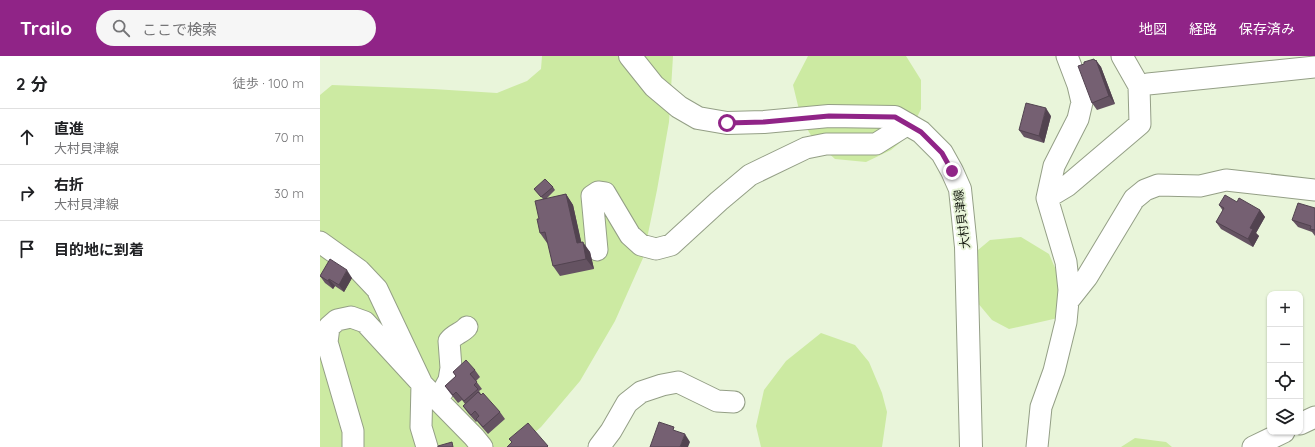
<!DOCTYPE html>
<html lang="ja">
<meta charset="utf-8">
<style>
:root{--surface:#fff;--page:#f6f6f6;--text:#202124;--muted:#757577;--line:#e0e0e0;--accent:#902487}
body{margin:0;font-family:Quicksand,"Noto Sans JP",sans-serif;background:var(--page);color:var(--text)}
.controls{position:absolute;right:12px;bottom:12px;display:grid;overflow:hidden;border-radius:8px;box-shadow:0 1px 3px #0004}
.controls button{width:36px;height:36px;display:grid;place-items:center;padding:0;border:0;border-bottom:1px solid var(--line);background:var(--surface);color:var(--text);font:20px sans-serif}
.stop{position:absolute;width:12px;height:12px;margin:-9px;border:3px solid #902487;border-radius:50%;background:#fff}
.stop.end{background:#902487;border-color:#fff;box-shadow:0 1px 4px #0008}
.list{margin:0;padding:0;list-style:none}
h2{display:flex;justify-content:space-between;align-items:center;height:52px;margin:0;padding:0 16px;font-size:17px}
h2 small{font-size:13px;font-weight:400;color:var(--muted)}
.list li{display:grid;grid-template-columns:26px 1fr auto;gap:12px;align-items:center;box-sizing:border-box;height:56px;padding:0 16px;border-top:1px solid var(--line)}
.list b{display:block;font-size:15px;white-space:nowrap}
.list p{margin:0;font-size:13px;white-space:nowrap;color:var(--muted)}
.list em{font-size:13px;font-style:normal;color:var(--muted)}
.icon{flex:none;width:22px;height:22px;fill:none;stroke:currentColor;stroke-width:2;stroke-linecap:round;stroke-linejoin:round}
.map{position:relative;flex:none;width:995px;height:391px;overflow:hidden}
header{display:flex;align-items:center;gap:24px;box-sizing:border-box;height:56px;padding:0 20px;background:var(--accent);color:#fff}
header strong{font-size:19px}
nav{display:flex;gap:22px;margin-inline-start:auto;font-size:14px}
.search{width:280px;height:36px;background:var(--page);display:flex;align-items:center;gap:10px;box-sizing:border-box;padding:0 14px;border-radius:22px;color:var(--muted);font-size:15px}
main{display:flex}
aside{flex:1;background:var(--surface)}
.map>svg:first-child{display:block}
</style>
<header>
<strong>Trailo</strong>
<div class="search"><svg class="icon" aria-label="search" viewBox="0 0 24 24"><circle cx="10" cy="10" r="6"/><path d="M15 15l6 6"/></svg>ここで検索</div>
<nav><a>地図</a><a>経路</a><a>保存済み</a></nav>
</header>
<main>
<aside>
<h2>2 分<small>徒歩 · 100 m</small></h2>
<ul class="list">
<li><svg class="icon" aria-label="ahead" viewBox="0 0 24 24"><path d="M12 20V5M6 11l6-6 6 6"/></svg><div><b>直進</b><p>大村貝津線</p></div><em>70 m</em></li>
<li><svg class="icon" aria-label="right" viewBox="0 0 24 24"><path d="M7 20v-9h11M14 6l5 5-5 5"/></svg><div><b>右折</b><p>大村貝津線</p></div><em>30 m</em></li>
<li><svg class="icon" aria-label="arrive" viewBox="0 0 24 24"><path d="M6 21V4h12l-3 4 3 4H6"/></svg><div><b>目的地に到着</b></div></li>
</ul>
</aside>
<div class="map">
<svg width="995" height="391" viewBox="0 0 995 391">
<rect width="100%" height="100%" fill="#e9f5da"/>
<!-- green -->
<path fill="#cceaa2" d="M222,0H353L349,66L337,134L323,202L295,265L260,325L221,371L198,391H0V39L12,29L113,33L177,37L207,25L221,13Z
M488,0H586L601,24V53L588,80L571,94L546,106L515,103L493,83L481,62L473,29Z
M701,181L729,198L742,228L738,262L689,273L672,264L657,246L652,199L670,184Z
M501,277L535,289L549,306L562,337L567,356L562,391H441L436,370L444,334L466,305Z
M815,382L846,386L852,391H801Z"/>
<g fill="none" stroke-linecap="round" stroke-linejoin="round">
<defs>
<path id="minor" d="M802,0L819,30
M727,142L747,130L820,68L819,30L828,28L995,11
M0,186L39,214L57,233L102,328L101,371L107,391
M277,194L272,140L278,136L285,137L310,179L321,189L336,193L351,189L399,145L430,119L486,92L506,88H556L588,68
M748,245L767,221L814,143L825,134L838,129L880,130L906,124L995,134
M118,344L129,324L131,312L129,285C134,278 142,277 147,271
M980,368L995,361
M33,391V375L7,286L9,271L17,264L31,261L45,266L102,328L154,381L162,391
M279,391L291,375L307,347L321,336L342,329L358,326L397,345L414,346
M717,391L721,351L734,315L746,266L749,234L746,206L727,142L734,110L758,63L762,46L758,29L747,0
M933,391L964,376"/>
<path id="major" d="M310,0L334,30L359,51L378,62L407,67L444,66L509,60L575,61L601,76L622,97L632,115L640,133L646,191L651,391"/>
</defs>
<!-- minor casing -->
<use href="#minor" stroke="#949f86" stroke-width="23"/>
<!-- major casing -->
<use href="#major" stroke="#949f86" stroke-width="24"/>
<!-- minor -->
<use href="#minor" stroke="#fff" stroke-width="21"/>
<!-- major -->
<use href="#major" stroke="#fff" stroke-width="22"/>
</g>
<!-- wall -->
<path fill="#655362" d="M775,4L781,11L795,48L777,54L772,47Z
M731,60L724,87L704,81L699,74Z
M233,131L235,134L226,143L246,138L253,149L261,186L270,196L274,213L240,220L233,210L228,187H227L220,177L219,163L223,143L214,133Z
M917,146L940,154L945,161L936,177L939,180L933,191L901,173L896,166L903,155L899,149Z
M995,152V180L992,176L978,171L972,164Z
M0,220L32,222L24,236L15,230L13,233L5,227Z
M155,314L160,321L156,325L162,333L159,335L161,338L180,356L185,363L168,378L161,370L157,365L156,366L148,357L143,350L145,348L142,344L138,347L130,337L125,330L136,320L133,316Z"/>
<!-- shaded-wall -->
<path fill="#524350" d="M776,4L781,11L795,48L789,40Z
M726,52L731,60L724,87L719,80Z
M246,138L253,149L264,198L257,187Z
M940,154L945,161L936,177L939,180L933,191L928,183L930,172Z
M263,186L270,196L274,213L266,203Z
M27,214L32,222L24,236L19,229Z
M9,223L15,230L13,233L8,225Z
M365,378L370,386L368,391H360Z"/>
<!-- building -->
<path fill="#756072" stroke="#524350" d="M774,3L775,5L776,4L789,40L772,47L758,10L764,8V6Z
M706,47L726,52L719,80L699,74Z
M225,123L233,131L221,141L214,133Z
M246,138L257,187L263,186L266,203L233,210L225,176L220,177L217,163H219L215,145Z
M905,139L917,146L919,142L940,154L930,172L933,173L928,183L896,166L904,152L899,149Z
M978,147L995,152V174L990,173L991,170L972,164Z
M10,203L27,214L19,229L9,223L8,225L0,220Z
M146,304L155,314L150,318L157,326L154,329L158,333L144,345L136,336L133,339L125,330L136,320L133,316Z
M158,336L161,339L163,337L180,356L163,371L156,363L159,360L155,355L151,359L143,350Z
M339,366L354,371L353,374L365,378L360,391H330Z
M208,367L228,390L227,391H187L192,386L189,383Z
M132,386L133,391H118V390Z"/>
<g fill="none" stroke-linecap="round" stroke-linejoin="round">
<!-- route -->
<path stroke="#902487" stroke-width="5" d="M407,67L444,66L509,60L575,61L601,76L622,97L632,115"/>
</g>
<g text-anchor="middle" stroke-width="4" stroke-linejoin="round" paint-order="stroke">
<!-- street labels -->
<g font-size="12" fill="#171b12" stroke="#e9f5da">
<text transform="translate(642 163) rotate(-97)" y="4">大村貝津線</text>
</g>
</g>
</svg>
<div class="controls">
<button>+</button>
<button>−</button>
<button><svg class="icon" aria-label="locate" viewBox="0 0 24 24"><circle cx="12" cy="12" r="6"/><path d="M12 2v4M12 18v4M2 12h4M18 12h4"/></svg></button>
<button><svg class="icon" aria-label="layers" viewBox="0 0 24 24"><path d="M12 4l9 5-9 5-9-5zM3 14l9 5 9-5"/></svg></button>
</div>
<div class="stop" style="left:407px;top:67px"></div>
<div class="stop end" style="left:632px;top:115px"></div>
</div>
</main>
